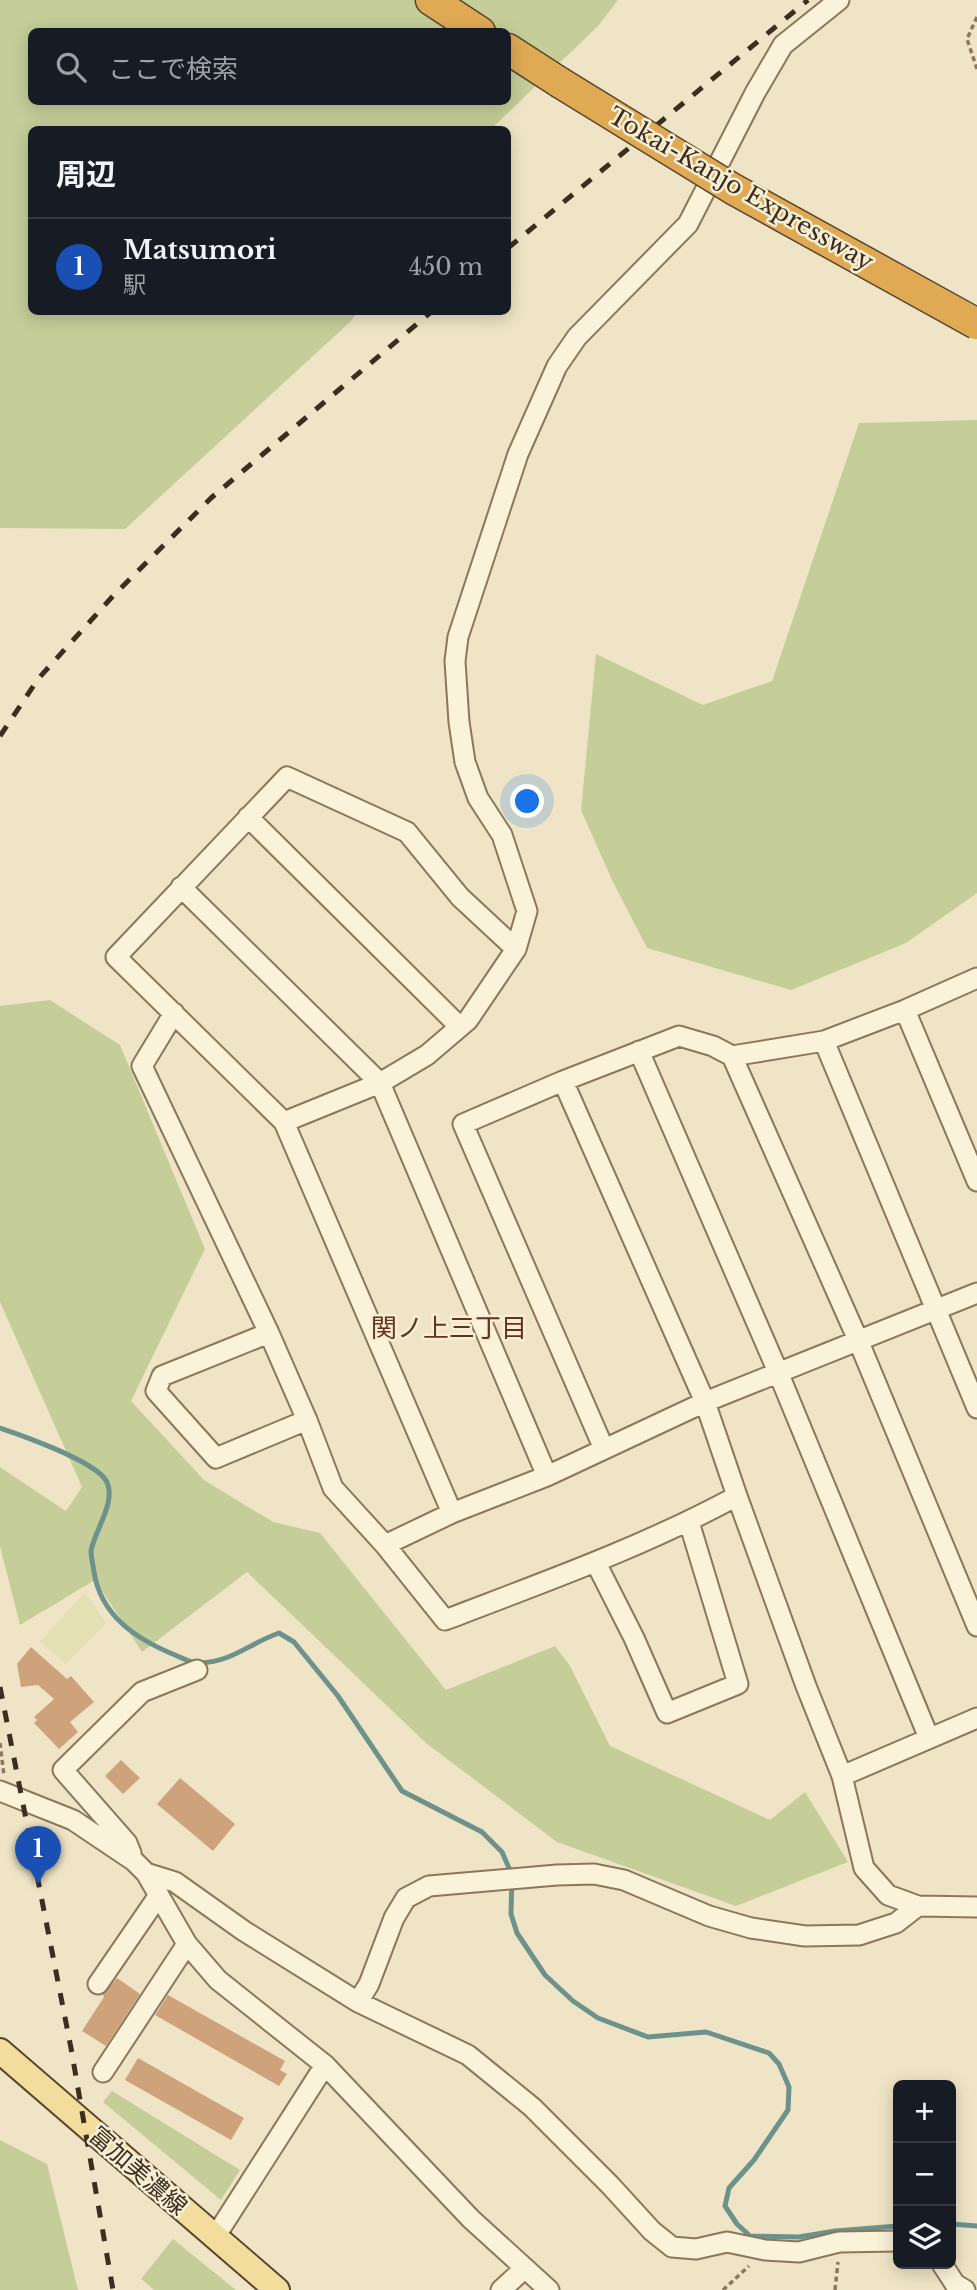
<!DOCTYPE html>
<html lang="ja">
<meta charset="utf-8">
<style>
:root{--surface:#171b24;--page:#242831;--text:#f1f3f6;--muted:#9ea1a6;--line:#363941;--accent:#d93025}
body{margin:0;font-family:"Libre Baskerville","Noto Sans JP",serif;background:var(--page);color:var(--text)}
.controls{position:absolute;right:21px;bottom:21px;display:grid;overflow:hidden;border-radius:10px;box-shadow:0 4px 18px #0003}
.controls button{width:63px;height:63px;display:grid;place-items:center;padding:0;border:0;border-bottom:2px solid var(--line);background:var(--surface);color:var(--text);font:35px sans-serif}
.you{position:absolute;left:528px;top:802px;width:24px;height:24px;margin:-18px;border:5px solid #fff;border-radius:50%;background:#1a73e8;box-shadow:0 0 0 10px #1a73e833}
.badge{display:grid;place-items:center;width:46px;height:46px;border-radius:50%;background:var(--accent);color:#fff;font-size:23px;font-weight:700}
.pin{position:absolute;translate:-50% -58px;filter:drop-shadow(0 2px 4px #0008)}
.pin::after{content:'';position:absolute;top:37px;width:24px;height:21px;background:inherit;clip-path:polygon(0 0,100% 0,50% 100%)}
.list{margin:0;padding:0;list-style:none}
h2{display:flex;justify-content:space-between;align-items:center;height:91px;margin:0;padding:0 28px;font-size:30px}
h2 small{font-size:23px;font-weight:400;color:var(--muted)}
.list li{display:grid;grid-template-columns:46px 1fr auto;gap:21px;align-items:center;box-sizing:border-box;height:98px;padding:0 28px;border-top:2px solid var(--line)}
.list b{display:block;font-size:26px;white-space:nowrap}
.list p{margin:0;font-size:23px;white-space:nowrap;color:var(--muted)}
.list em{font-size:23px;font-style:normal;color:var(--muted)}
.icon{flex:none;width:38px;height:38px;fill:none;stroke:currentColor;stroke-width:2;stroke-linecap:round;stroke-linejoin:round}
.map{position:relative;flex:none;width:977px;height:2290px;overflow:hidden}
.search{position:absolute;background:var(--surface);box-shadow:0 4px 18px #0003;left:28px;top:28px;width:483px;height:77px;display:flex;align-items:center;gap:18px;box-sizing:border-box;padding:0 24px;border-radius:10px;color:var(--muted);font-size:26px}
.panel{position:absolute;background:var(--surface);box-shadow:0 4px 18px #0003;left:28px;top:126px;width:483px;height:189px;border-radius:10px}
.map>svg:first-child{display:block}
</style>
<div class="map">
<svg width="977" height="2290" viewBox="0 0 977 2290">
<rect width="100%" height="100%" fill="#efe5c6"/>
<!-- farmland -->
<path fill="#e5e0b3" d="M85,1593L106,1623L65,1664L40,1641Z"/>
<!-- green -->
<path fill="#c5ce99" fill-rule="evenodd" d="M0,0H618L599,25L491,129L32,130V312H357L351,321L125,529L0,528ZM32,32H508V102H32Z
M977,420V893L906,943L791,990L647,948L612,880L581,810L596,654L703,705L772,681L859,423Z
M50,1000L120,1045L205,1249L131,1401L204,1480L273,1522L320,1533L446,1690L555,1646L570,1666L610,1746L770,1820L805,1792L848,1862L736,1906L557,1842L426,1743L247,1572L142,1652L95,1580L20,1625L0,1546V1467L66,1511L82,1487L0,1302V1006Z
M112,2091L240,2170L221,2200L103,2102Z
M0,2140L47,2164L78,2290H0Z
M173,2239L236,2290H154L141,2279Z"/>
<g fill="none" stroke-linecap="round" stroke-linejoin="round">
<!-- stream -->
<path stroke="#6d928b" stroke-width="5" d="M0,1428C24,1436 91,1460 105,1479C119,1499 94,1531 91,1551C91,1557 93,1565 94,1572C101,1616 136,1639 175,1655C183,1658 192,1664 200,1663C232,1662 250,1643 279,1633L294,1642L338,1696L402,1791L482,1832L502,1852L512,1875L511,1914L517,1933L545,1975L573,2001L598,2018L648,2037L706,2032L769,2053L779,2064L789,2087L788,2110L754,2160L729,2188L725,2206L737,2224L750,2236L799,2237L835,2231L898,2226
M951,2224L977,2226"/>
</g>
<!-- building -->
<path fill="#cea27b" d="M31,1647L67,1679L71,1676L94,1702L70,1722L78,1732L59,1749L34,1723L37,1720L34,1717L54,1699L38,1685L21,1687L17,1664Z
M121,1760L140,1778L123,1794L105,1776Z
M180,1778L235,1824L213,1851L157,1804Z
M117,1978L140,1994L106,2046L82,2031L104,1997L103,1995Z
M168,1995L285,2061L280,2070L287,2074L279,2086L155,2015Z
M138,2058L244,2118L231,2140L125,2080Z"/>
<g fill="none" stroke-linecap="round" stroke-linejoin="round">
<defs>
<path id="minor" d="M248,817L460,1027
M181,887L380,1083L547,1476
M905,1010L977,1181
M174,1013L142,1066L269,1333L307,1420L333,1488L385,1545L445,1620C544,1582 643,1547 737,1496
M824,1041L977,1408
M639,1051L778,1372L929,1738
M732,1056L824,1041L905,1010L977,978
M563,1081L705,1402L737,1496L806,1686L842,1776L864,1868L888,1895L918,1906
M284,1122L380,1083L427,1055L468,1020L516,949L527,911L502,835L478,798L465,762L459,722L455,661L458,637L518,454L557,366L577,337L688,224L755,93L783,45L839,0
M269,1333L162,1376L156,1391L216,1458L307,1420
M604,1449L463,1124L563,1081L679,1036L713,1046L732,1056L858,1340L977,1626
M452,1513L284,1122L116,957L287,777L407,832L460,897L516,949
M385,1545L452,1513L547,1476L705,1402L977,1293
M596,1563L634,1638L667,1713L738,1684L689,1522
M842,1776L977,1718
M0,1791L73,1820L134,1861L146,1873L187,1944L218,1980L325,2065L471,2219L549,2290
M131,1853L127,1843L63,1770L142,1692L197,1670
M146,1873L175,1882L244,1931L358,2002L468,2055L532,2107L610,2185L652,2231L672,2247L696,2249L727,2242L765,2250L799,2252L839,2242L898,2241
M98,1984L159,1895
M358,2002L369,1984L394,1918L406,1898L429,1886L557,1875L594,1874L624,1880L709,1916L751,1928L805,1936L859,1935L896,1923L918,1906L977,1907
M103,2072L187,1944
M215,2237L325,2065
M942,2264L955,2284L965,2290
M501,2290L525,2268"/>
<path id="major" d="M0,2051L277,2290"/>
<path id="highway" d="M431,0L480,32
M508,49L559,82"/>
</defs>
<!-- minor casing -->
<use href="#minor" stroke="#8b775b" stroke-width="23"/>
<!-- major casing -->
<use href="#major" stroke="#59452f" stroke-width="28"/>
<!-- highway casing -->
<use href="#highway" stroke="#59452f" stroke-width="33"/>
<!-- path -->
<path stroke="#8b775b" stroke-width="3.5" stroke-dasharray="5 3.5" stroke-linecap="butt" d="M977,17L967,39L977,69
M0,1743L4,1776
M723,2290L749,2266
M835,2290L838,2262"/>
<!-- minor -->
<use href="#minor" stroke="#faf2d9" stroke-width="19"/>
<!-- major -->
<use href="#major" stroke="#f3dd9d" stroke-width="24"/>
<!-- highway -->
<use href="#highway" stroke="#e0aa55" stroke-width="30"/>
<!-- rail -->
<path stroke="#3b2e1f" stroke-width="5" stroke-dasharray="12 12" stroke-linecap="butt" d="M508,248L808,0
M0,736L38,679L113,596L211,498L431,312
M0,1687L71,2048L113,2290"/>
<defs>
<path id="highway-bridge" d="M559,82L733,189L977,324"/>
</defs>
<!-- highway-bridge casing -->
<use href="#highway-bridge" stroke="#59452f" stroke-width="33" stroke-linecap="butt"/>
<!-- highway-bridge -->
<use href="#highway-bridge" stroke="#e0aa55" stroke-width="30"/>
</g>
<g text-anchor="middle" stroke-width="5" stroke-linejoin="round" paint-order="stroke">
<!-- street labels -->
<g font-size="24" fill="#3b2e1f" stroke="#f7efd5">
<text transform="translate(741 189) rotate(30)" y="8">Tokai-Kanjo Expressway</text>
<text transform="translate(138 2171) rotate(41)" y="8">富加美濃線</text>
</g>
<!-- neighbourhood labels -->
<g font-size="26" fill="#69311d" stroke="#f7efd5">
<text x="449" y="1337">関ノ上三丁目</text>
</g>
</g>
</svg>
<div class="controls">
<button>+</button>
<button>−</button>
<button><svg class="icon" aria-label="layers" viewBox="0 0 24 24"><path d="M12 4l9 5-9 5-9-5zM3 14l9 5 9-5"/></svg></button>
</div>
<div class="you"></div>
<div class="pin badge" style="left:38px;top:1884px;background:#1a4fb4">1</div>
<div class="search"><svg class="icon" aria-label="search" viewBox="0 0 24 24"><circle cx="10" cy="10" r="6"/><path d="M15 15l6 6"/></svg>ここで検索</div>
<section class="panel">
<h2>周辺<small></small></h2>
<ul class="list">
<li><span class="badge" style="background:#1a4fb4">1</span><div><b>Matsumori</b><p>駅</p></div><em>450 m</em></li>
</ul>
</section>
</div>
